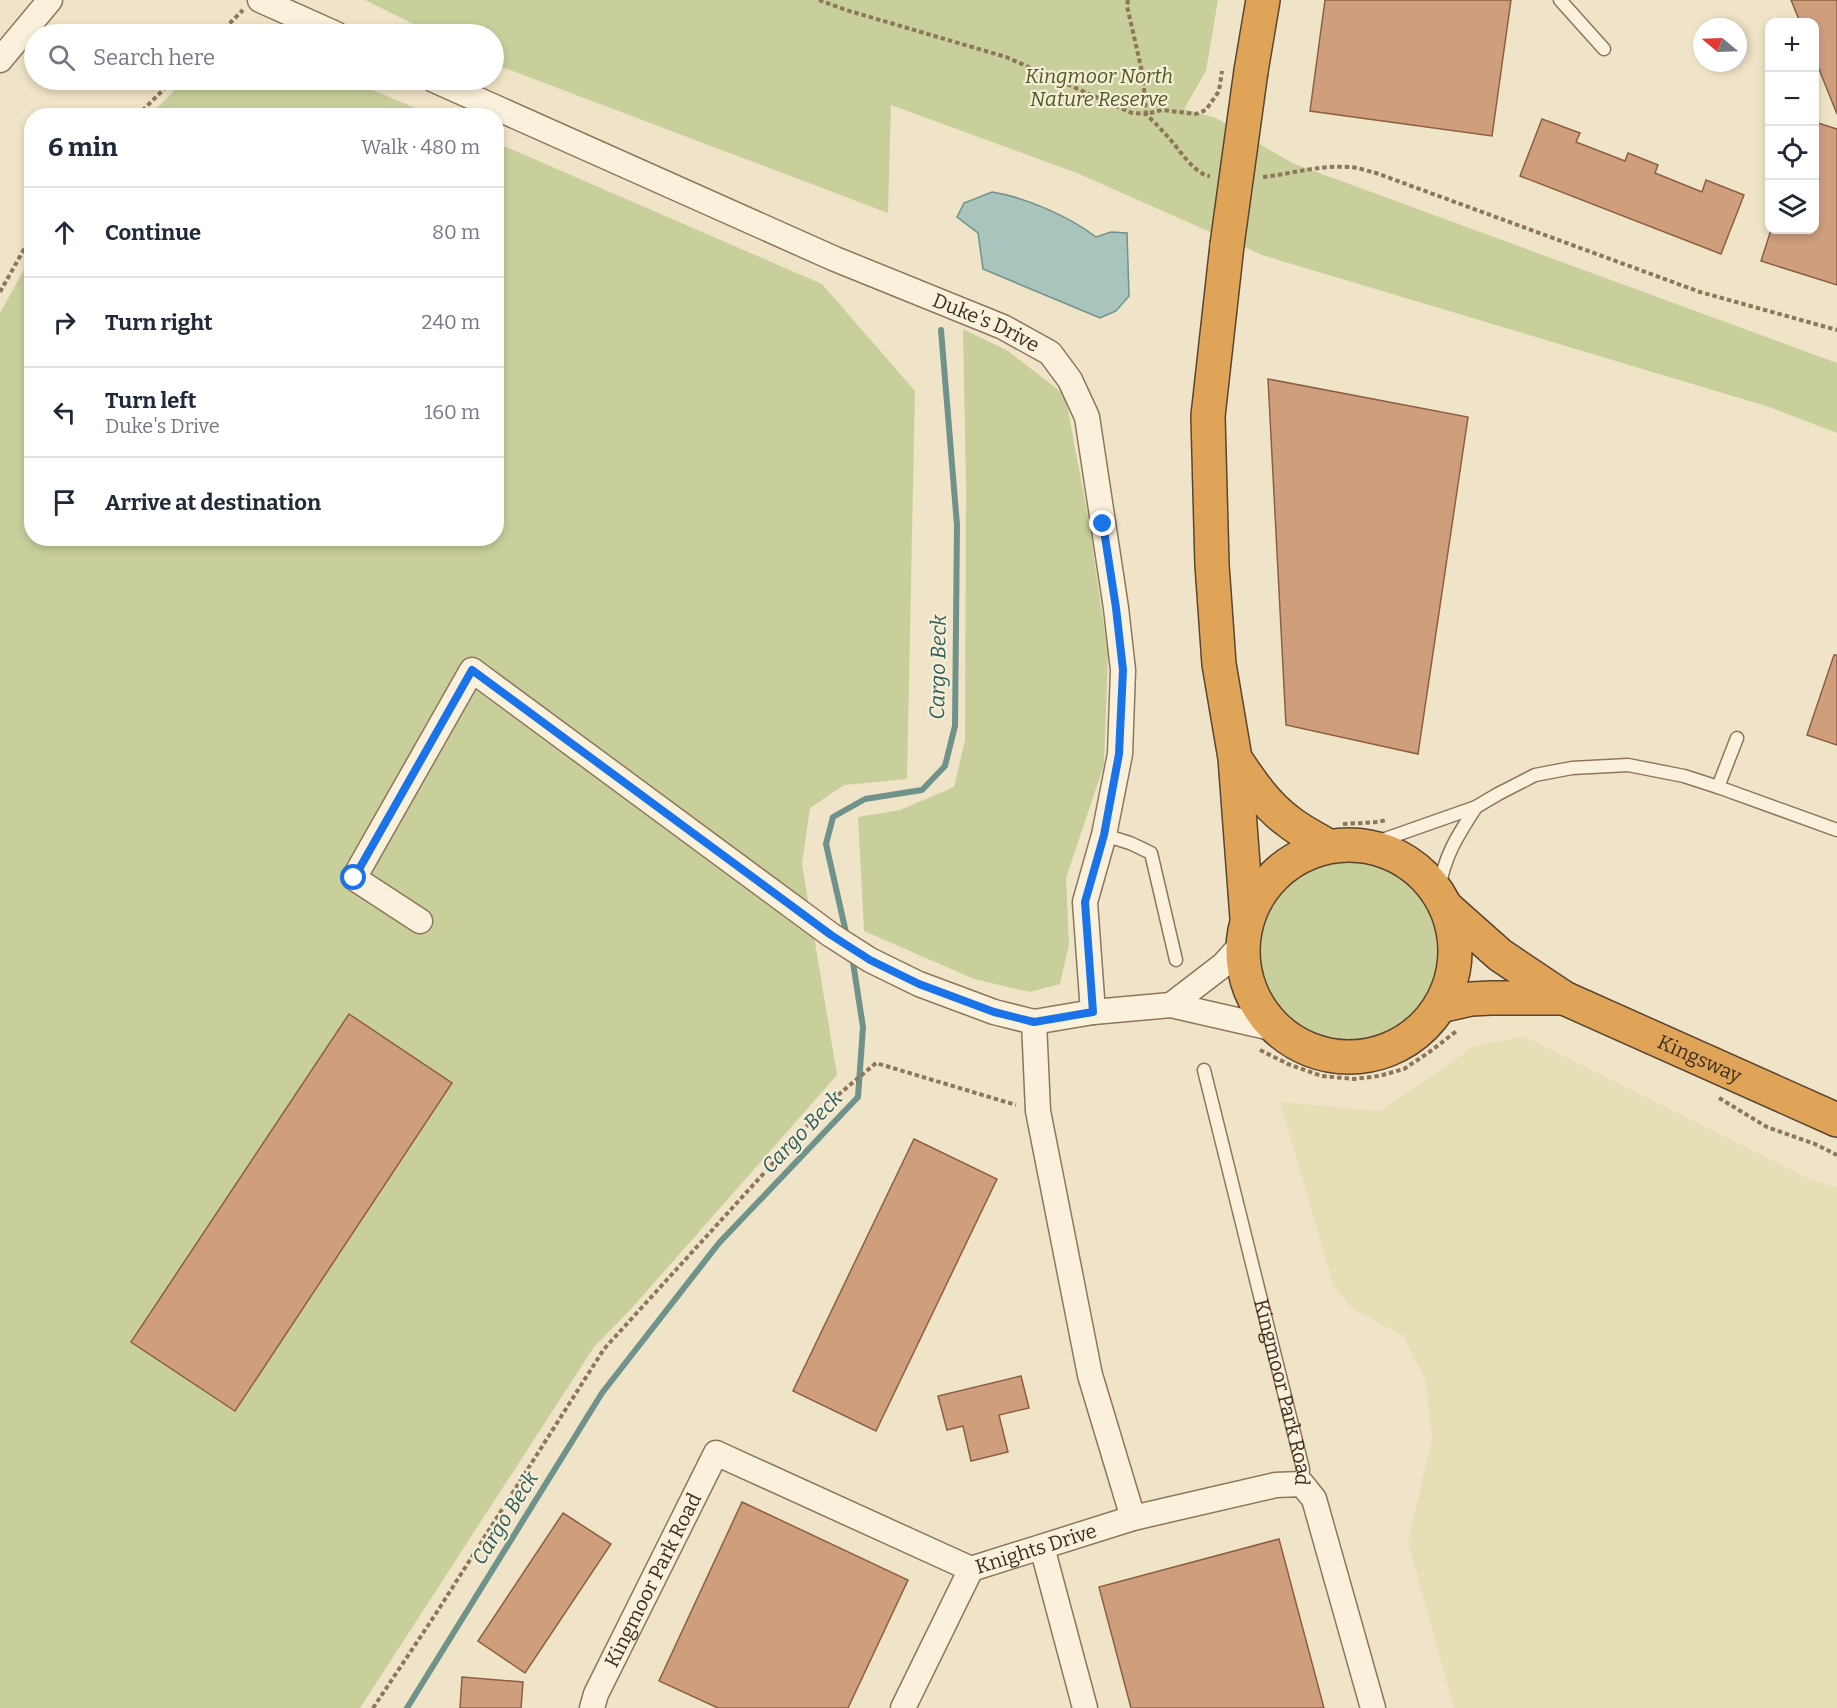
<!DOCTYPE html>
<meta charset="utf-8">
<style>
:root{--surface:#fff;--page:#f6f6f7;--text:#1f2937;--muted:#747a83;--line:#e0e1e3}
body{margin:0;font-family:Bitter,serif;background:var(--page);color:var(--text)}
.controls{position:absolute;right:18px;top:18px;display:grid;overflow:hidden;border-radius:12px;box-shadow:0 3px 9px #0003}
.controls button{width:54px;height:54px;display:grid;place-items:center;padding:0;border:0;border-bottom:2px solid var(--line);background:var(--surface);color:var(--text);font:30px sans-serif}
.compass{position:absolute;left:1693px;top:18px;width:54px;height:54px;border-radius:50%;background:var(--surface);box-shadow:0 3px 9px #0003;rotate:289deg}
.stop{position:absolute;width:18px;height:18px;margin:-14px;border:4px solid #1a73e8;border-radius:50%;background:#fff}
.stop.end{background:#1a73e8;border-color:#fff;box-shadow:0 2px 6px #0008}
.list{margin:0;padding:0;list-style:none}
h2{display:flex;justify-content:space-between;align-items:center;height:78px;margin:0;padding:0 24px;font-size:26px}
h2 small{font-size:20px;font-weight:400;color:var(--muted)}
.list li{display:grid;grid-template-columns:39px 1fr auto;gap:18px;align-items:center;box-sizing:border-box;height:90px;padding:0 24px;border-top:2px solid var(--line)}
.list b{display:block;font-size:22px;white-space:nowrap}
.list p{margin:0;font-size:20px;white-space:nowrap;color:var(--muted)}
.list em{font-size:20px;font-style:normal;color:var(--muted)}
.icon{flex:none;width:33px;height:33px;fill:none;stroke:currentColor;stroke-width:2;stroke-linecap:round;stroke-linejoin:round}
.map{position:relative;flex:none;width:1837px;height:1708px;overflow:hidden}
.search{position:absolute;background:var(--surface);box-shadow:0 3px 9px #0003;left:24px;top:24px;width:480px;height:66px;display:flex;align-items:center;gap:15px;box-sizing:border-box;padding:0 21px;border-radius:33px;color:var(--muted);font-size:22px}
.panel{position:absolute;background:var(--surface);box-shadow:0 3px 9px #0003;left:24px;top:108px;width:480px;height:438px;border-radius:24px}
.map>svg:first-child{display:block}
</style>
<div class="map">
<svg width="1837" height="1708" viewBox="0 0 1837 1708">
<rect width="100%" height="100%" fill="#f0e4c8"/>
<!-- farmland -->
<path fill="#e6deb5" d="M1523,1036L1803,1176L1837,1188V1708H1454L1408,1543L1432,1438L1426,1381L1403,1336L1352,1308L1333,1285L1280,1102L1380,1111L1473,1047Z"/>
<!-- green -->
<path fill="#c9cf9b" d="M365,0H1218L1206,71L1184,109L1216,118L1292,163L1837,363V433L1766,406L1262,255L1077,173L891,105L888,213L494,64V34H433Z
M185,80H349L432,115H150Z
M497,143L822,284L915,391L907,779L844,785L810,808L802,864L837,1075L632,1308L594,1347L360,1708H0V313L31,257L32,538H496Z
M963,329L1008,351L1065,395L1088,516L1108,654L1104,765L1066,878L1069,944L1060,984L1030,992L974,979L864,931L858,817L900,810L954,787L965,740L966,487Z
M1259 950a91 91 0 1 1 182 0a91 91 0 1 1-182 0Z"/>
<!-- water -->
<path fill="#a9c4bc" stroke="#6f938a" stroke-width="1.5" d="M992,192C1025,197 1070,217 1096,237L1111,232L1127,233L1129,296L1116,311L1100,318L983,269L978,233L957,217L964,203Z"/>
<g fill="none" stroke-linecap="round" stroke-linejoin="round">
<!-- stream -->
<path stroke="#6f938a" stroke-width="6" d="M847,937L826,844L833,817L865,799L922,790L945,766L955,726L957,525L941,330
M407,1708L602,1393L719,1243L858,1097L863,1027L852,956"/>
</g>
<!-- building -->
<path fill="#cf9f7d" stroke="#8d5f41" stroke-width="1.5" d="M1325,0H1511L1492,136L1310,111Z
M1791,0H1837V114L1815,59V22H1800Z
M1542,119L1580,133L1576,142L1625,161L1628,153L1658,165L1655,173L1702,192L1706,180L1744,195L1721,254L1520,176Z
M1815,122L1837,129V285L1761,261L1771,230H1815Z
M1268,379L1468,417L1418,754L1286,725Z
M1834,655H1837V745L1807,735Z
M349,1014L452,1083L235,1411L131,1342Z
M914,1139L997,1179L876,1431L793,1391Z
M1021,1376L1029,1408L999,1415L1008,1452L971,1461L963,1426L947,1430L938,1396Z
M742,1502L908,1580L848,1708H718L659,1681Z
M563,1513L611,1544L525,1673L478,1641Z
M1279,1539L1324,1708H1131L1099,1587Z
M462,1677L523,1682L521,1708H460Z"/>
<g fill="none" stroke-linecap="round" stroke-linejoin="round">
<defs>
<g id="lane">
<path d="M1560,0L1604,49"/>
<path d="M1718,787L1737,738"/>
<path d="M1104,835L1130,843L1151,853L1176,960"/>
<path d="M1368,845L1476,807L1498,794L1535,775L1572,768L1628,765L1684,776L1718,787L1837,830"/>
<path d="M1438,892C1445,855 1456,838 1476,807"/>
<path id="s1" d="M1204,1070L1303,1469L1302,1484"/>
</g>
<g id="street">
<path d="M260,0L336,34"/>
<path d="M0,60L50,0"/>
<path id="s2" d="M434,80L835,259L1003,327L1050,353L1070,380L1087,417L1116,608L1123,670L1120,754L1104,835L1085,902L1093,1012"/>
<path d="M420,921L354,878L472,670L831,935L870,960L919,984L994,1012L1034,1022L1093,1012L1171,1005L1276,1029"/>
<path d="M1171,1005L1223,965L1243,943"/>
<path d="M1034,1022L1038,1111L1090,1375L1133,1518"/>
<path d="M1042,1547L1085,1708"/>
<path id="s3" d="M592,1708L596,1694L716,1453L971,1569L1133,1518L1276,1485L1302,1484L1314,1499L1373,1708"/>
<path d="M903,1708L971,1569"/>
</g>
<g id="highway">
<path d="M1251,71L1263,0"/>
<path d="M1227,245L1208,416L1212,565L1219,664L1235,758L1247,918"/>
<path d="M1236,760C1251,782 1266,805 1288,821C1300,831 1315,838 1328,846"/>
<circle cx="1349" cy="951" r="106"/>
<path id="s4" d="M1446,907L1500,955L1564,998L1837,1120"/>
<path d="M1440,1006L1471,999L1491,998H1564"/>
</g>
</defs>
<!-- lane casing -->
<use href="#lane" stroke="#8d765c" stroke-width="15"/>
<!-- street casing -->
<use href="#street" stroke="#8d765c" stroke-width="27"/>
<!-- highway casing -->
<use href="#highway" stroke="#5b4430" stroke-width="36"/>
<!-- path -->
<path stroke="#8d765c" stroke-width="4" stroke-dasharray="4.5 3" stroke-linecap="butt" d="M819,0L846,10L1006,57L1132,113L1146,114C1154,122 1162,130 1169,138C1179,149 1195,175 1210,176
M1128,0L1127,6L1143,76L1146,114L1162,110L1196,114L1206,110L1219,91L1222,71
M219,34L243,10
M137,116L173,80
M1263,177C1291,174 1319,165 1348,167C1357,167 1367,171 1376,173L1700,292L1837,330
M0,292L32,235
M1343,824L1378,822L1386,820
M1260,1050L1288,1064L1322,1076L1354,1079L1379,1076L1404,1069L1428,1053L1458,1030
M1719,1098L1767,1127L1815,1144L1837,1155
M373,1708L435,1615L604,1349L825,1106L876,1063L1016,1105"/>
<!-- lane -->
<use href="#lane" stroke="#faf1dc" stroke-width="12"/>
<!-- street -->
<use href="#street" stroke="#faf1dc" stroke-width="24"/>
<!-- highway -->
<use href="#highway" stroke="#e0a458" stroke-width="33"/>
<defs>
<path id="highway-bridge" d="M1227,245L1251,71"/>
</defs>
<!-- highway-bridge casing -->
<use href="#highway-bridge" stroke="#5b4430" stroke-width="36" stroke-linecap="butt"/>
<!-- highway-bridge -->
<use href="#highway-bridge" stroke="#e0a458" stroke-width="33"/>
</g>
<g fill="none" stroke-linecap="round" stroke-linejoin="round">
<!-- route -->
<path stroke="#1a73e8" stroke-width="8" d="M354,878L472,670L831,935L870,960L919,984L994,1012L1034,1022L1093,1012L1085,902L1104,835L1119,754L1123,670L1116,608L1103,524"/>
</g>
<g text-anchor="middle" stroke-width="4.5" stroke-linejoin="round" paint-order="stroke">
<!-- park labels -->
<g font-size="20" font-style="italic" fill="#4d5a26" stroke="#f7eed8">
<text x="1099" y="83">Kingmoor North<tspan x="1099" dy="23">Nature Reserve</tspan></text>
</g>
<!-- street labels -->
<g font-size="20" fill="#3d2e20" stroke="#f7eed8">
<text dy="7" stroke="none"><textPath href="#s2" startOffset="603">Duke's Drive</textPath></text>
<text dy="7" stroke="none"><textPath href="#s4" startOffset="298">Kingsway</textPath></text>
<text dy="7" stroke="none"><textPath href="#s1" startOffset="332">Kingmoor Park Road</textPath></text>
<text dy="7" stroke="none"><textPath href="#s3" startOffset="632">Knights Drive</textPath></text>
<text dy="7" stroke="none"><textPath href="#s3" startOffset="142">Kingmoor Park Road</textPath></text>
</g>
<!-- water labels -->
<g font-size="21" font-style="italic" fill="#2f5d5a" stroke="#f7eed8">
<text transform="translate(938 667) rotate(-89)" y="7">Cargo Beck</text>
<text transform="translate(802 1132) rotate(-46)" y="7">Cargo Beck</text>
<text transform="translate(505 1518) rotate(-58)" y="7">Cargo Beck</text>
</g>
</g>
</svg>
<div class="controls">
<button>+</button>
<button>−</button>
<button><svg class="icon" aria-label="locate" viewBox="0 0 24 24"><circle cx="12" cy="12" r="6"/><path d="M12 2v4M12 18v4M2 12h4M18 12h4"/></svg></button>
<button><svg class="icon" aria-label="layers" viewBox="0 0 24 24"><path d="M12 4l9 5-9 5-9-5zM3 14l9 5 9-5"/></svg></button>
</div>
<svg class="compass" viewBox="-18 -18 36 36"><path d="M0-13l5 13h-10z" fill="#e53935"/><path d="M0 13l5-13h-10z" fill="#747a83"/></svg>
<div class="stop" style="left:354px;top:878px"></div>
<div class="stop end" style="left:1103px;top:524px"></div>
<div class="search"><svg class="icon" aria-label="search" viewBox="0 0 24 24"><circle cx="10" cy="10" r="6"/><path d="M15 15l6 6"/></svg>Search here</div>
<section class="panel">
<h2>6 min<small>Walk · 480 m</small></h2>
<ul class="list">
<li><svg class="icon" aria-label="ahead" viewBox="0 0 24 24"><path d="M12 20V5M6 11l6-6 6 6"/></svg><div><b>Continue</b></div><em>80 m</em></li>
<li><svg class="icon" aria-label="right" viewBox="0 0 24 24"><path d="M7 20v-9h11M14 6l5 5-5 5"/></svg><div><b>Turn right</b></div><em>240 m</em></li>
<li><svg class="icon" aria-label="left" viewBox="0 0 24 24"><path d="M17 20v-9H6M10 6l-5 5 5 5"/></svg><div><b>Turn left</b><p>Duke's Drive</p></div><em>160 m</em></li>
<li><svg class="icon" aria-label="arrive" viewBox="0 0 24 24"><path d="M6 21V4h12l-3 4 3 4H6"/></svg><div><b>Arrive at destination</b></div></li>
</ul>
</section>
</div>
